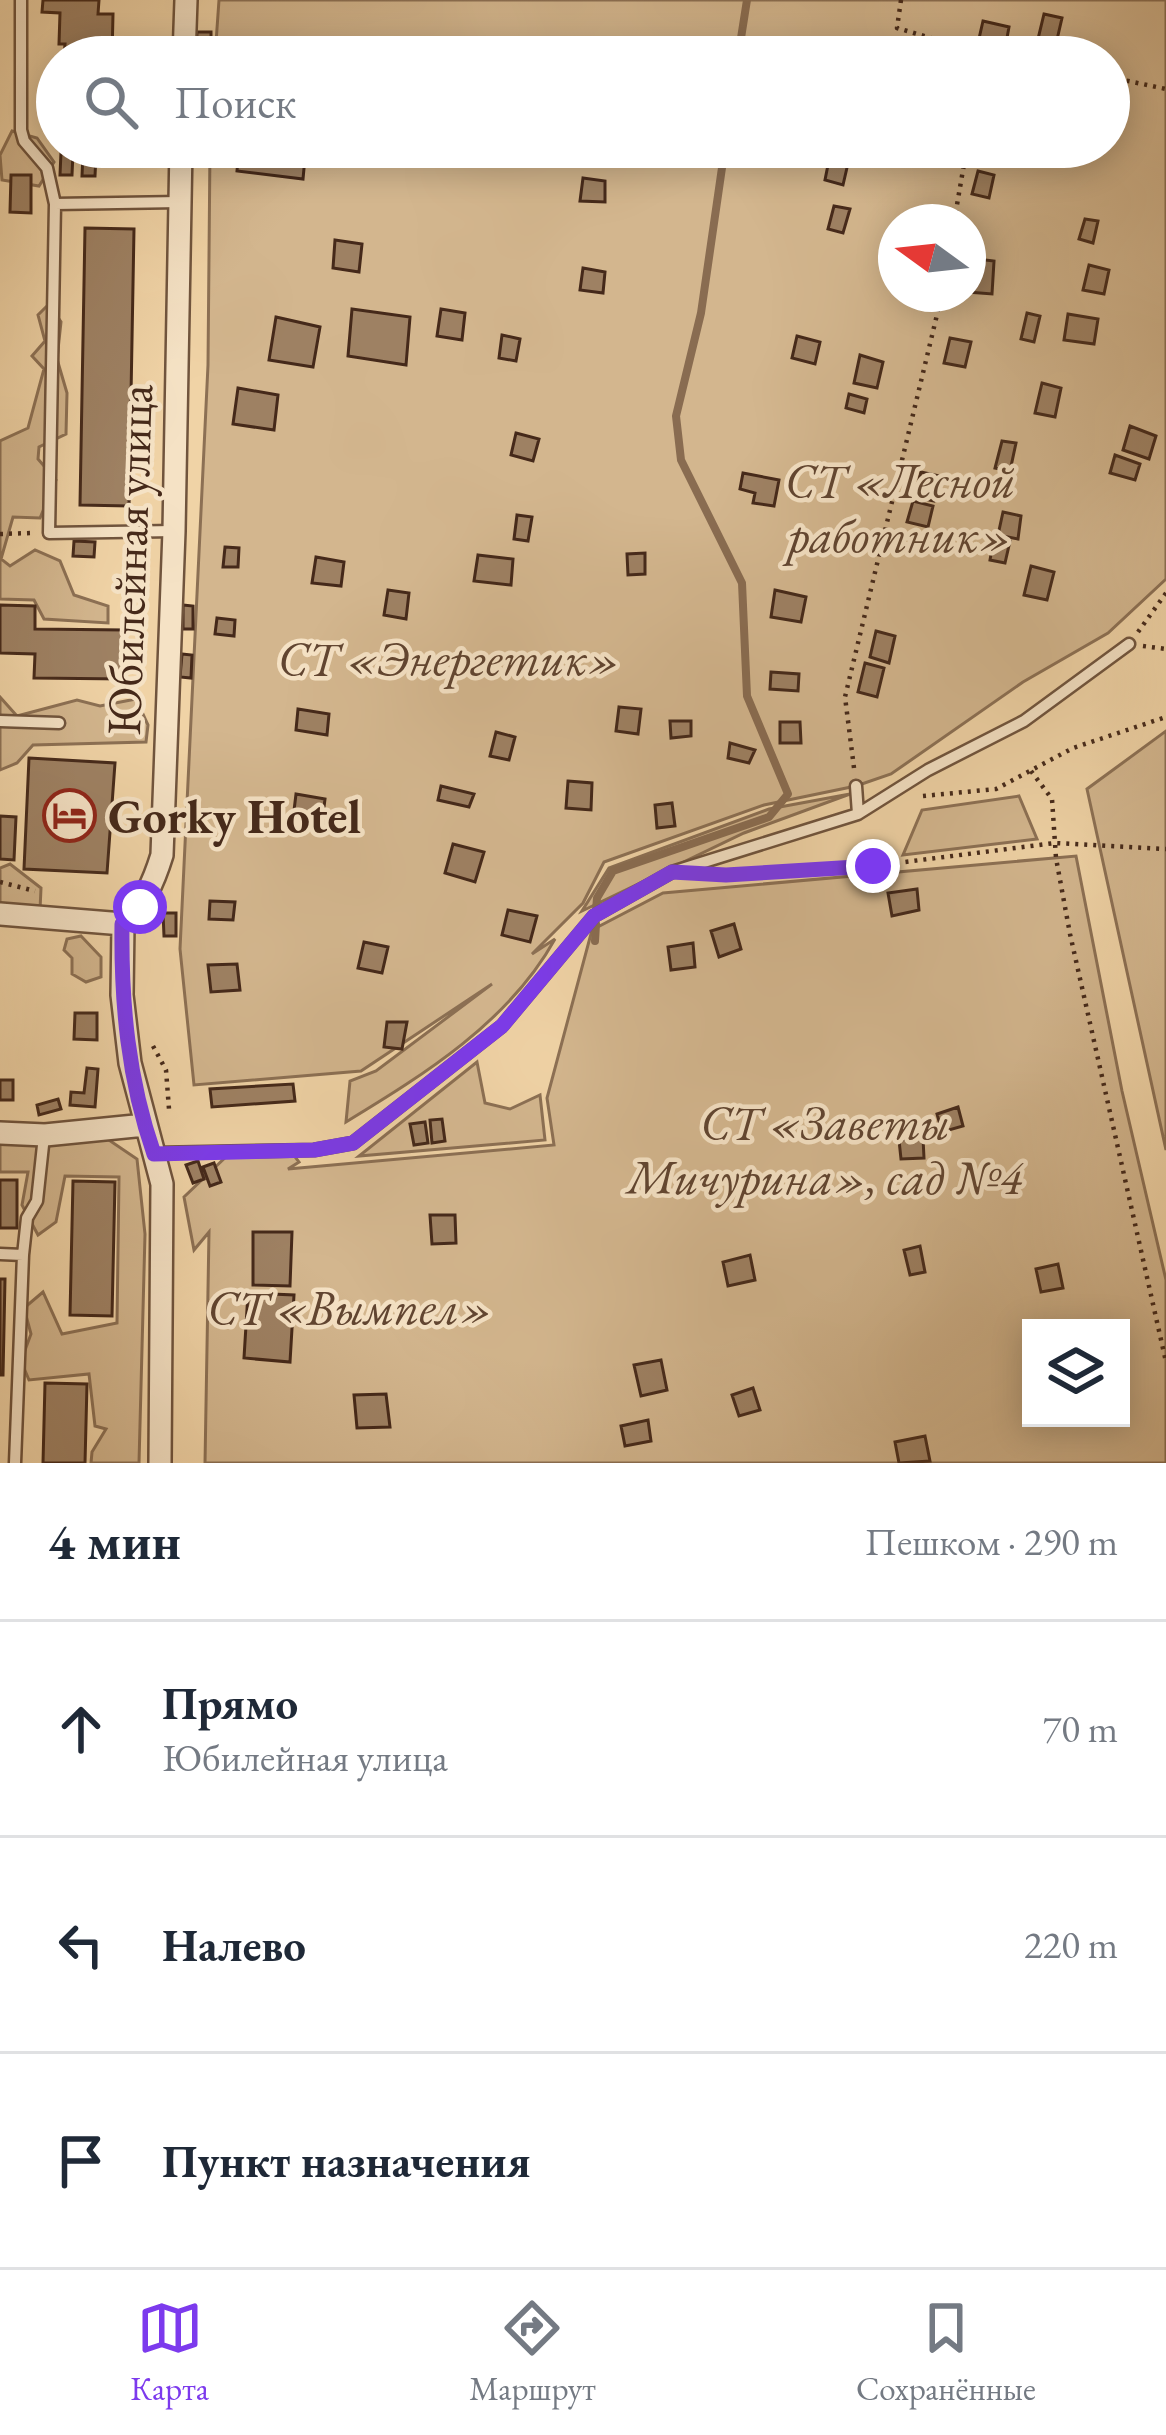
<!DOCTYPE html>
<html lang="ru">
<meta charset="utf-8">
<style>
:root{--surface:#fff;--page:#f6f6f7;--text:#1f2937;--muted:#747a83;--line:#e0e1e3;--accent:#7c3aed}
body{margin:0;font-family:"EB Garamond",serif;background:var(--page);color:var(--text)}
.controls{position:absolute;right:36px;bottom:36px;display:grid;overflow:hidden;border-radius:0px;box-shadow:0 6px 30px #0003}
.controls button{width:108px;height:108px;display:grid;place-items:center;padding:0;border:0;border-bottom:3px solid var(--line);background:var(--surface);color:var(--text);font:60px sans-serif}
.compass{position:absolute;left:878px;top:204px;width:108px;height:108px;border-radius:50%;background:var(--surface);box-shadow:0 6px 30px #0003;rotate:285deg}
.stop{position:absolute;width:36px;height:36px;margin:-27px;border:9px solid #7c3aed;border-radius:50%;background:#fff}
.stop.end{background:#7c3aed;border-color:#fff;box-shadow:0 3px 12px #0008}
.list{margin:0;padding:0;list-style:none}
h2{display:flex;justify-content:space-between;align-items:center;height:156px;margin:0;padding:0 48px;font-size:51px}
h2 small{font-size:39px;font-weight:400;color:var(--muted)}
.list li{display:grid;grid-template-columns:78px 1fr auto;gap:36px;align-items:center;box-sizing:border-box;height:216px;padding:0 48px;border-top:3px solid var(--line)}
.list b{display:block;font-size:45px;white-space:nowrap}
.list p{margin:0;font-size:39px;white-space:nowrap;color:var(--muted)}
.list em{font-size:39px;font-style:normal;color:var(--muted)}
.icon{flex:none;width:66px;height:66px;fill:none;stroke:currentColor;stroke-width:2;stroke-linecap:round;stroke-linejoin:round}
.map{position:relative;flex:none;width:1166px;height:1463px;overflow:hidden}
.search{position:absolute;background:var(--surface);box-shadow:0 6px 30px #0003;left:36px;right:36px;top:36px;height:132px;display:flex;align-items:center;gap:30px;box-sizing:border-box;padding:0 42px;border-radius:66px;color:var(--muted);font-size:45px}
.sheet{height:804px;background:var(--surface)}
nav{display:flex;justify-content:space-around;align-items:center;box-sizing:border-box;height:168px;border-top:3px solid var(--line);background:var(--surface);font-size:33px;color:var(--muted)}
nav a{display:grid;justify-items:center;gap:6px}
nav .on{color:var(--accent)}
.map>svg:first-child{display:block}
</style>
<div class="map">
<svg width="1166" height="1463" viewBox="0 0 1166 1463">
<rect width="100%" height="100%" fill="#f0d3a6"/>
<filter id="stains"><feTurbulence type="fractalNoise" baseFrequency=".00167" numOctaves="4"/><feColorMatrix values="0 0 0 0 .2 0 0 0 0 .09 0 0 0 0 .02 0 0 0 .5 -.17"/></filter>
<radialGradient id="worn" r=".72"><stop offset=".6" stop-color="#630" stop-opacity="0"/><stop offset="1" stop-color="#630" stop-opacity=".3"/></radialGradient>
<!-- green -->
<path fill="#d3b68e" stroke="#8c7054" stroke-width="3" fill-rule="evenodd" d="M219,0H1166V579L1108,633L1023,682L891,774L856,786L764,805L604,862L583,903L532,954L555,939C509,1022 425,1074 346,1122L350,1081L376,1071L492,984L361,1071L194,1085L180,949L208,365L210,147H1109V57H215ZM896,222H968V294H896Z
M12,131L37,138L54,162L39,186L2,180L0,155Z
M49,304L61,322L57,359L67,393L66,434L39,447L38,459L56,480L40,518L13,517L1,559L10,566L35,550L60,561L74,595L108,606V623L44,619L34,600L0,599V441L28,428L44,369L32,356L45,341L38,315Z
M0,697L17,716L77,700L100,706L136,699L148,725L146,742L33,745L17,763L0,770Z
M1166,731V1150L1087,789Z
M850,794L744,833L582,911L609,868L769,809Z
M1019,796L1037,839L903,855L922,810Z
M1076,856L1122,1091L1166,1280V1463H205L209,1232L194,1250L184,1197L229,1154L287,1146L299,1162L288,1169L554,1145L547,1098L592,930L663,893ZM1031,1328H1121V1418H1031Z
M10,864L41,888L40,910L0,915V868Z
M81,936L101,957V977L86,982L72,974V958L64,950L67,939Z
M477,1062L485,1103L510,1109L540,1095L545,1140L359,1156Z
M100,1134L137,1159L145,1234L139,1463H91L92,1452L106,1429L95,1426L89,1374L29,1380L21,1361L31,1334L24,1308L43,1292L62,1334L117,1323L119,1177L65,1176L56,1222L38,1235L22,1205L28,1172H0V1142L39,1145Z"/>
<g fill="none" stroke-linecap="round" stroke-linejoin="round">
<!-- stream -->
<path stroke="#896c51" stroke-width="8" d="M738,57L747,0
M596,910L597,898L613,871L769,817L788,794L747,696L742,583L681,460L676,416L701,313L725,147
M595,941L596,924"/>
</g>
<!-- building -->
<path fill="#9e8163" stroke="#45291a" stroke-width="3" d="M43,0H99L98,14H113L112,57H64L65,44H59L60,13L42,12Z
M1044,14L1062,18L1056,44L1038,39Z
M983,21L1009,27L1005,49L978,43Z
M197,32H211V55H196Z
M239,147H306L303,179L237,171Z
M61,152H73L72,175H60Z
M83,154L96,155L95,176H82Z
M830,155L849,159L843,185L825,180Z
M978,171L994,175L989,198L972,194Z
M11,175H31V213L10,212Z
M583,178L605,181V202L580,201Z
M834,206L850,209L843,233L828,229Z
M1085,219L1098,221L1093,243L1079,239Z
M85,228L134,229L129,506L80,505Z
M335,240L362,244L359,272L333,268Z
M969,258L994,261L992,294L968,292Z
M1089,265L1109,270L1104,294L1083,290Z
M583,268L605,272L603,293L580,290Z
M352,309L410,317L406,365L348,356Z
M441,309L465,313L462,340L437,336Z
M1027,313L1040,316L1034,342L1021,339Z
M1068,314L1098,319L1094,344L1064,340Z
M276,317L320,327L313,367L269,360Z
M502,335L520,339L516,361L499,358Z
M797,336L820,342L815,364L792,358Z
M950,338L971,342L965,367L944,363Z
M860,355L883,362L877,388L854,383Z
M1042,383L1061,388L1055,417L1035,413Z
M238,388L278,395L274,430L233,424Z
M849,394L867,399L864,413L846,408Z
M1130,426L1156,436L1149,459L1123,450Z
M516,433L539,439L533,461L511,455Z
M1002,441L1016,443L1010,471L995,468Z
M1115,455L1140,464L1135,480L1110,473Z
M921,472L939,476L934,501L914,497Z
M743,473L779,480L774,506L753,503L755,493L740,489Z
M913,501L933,506L928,527L907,522Z
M1003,512L1021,516L1018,539L998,535Z
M517,515L532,517L528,541L514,539Z
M994,537L1010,541L1005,563L990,560Z
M74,541L95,542L94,557L73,556Z
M225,547L239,548L238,567H223Z
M645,553V574L628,575L627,554Z
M478,555L513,559L511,585L474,581Z
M316,557L344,562L341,586L312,583Z
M1031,566L1054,572L1047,600L1024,595Z
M388,590L409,593L406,619L384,615Z
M775,590L806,597L801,622L771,617Z
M0,605L35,606V629L125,630L124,679L34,678L35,654L0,653Z
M183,605L193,606V629H183Z
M217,618L235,620L234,636L215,634Z
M876,631L895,636L889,663L870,657Z
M182,654L192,655L191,678L180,677Z
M865,663L884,668L877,697L858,692Z
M771,672L799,674L798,691L770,689Z
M619,707L641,709L638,734L616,731Z
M298,709L329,714L327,735L296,730Z
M670,721H691V736L671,738Z
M780,722H800L801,743H780Z
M496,732L515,737L509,760L490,756Z
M730,743L755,750L749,763L728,758Z
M29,758L115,763L107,873L24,869Z
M568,781L592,783L591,810L566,808Z
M441,786L474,794L469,807L438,800Z
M296,794L325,799L321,831L292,827Z
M672,803L675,826L657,828L655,805Z
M0,816L16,817L14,860L0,859Z
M453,844L484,852L475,882L445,873Z
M917,889L919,910L892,916L888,893Z
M210,901L235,902L233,920L209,919Z
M508,910L537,916L530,942L502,935Z
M163,913H176V936H164Z
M734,924L741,949L719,957L711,931Z
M364,942L388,947L382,973L358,968Z
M693,943L695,967L671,970L668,947Z
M237,964L240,990L211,992L208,965Z
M75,1013H97V1040L74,1039Z
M387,1022H407L402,1049L384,1047Z
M87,1068L98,1069L95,1107L70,1105L71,1092L84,1093Z
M0,1080H13V1100H0Z
M293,1084L295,1101L212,1107L210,1089Z
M58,1099L61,1109L39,1115L37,1105Z
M958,1107L963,1126L942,1132L937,1114Z
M442,1119L445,1141L432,1143L430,1120Z
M425,1122L428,1143L414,1145L410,1124Z
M923,1138L924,1158L901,1159L899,1140Z
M198,1161L204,1179L193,1183L186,1165Z
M214,1163L221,1182L210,1186L203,1167Z
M0,1180H17V1228H0Z
M73,1181L115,1182L112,1316L70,1315Z
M430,1215H455L456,1243L432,1244Z
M253,1232H292L290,1286L253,1285Z
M920,1246L925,1272L910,1275L904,1250Z
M750,1255L755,1280L728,1286L723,1262Z
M1058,1264L1063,1288L1041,1292L1036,1269Z
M0,1279H5L3,1375H0Z
M248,1293L294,1295L290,1362L244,1358Z
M661,1360L667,1390L641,1396L634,1365Z
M45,1383L87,1384L85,1463H43Z
M753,1388L760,1410L739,1416L732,1395Z
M386,1394L390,1427L357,1428L354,1395Z
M648,1420L651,1441L625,1446L621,1426Z
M925,1436L930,1461L899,1463L895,1442Z"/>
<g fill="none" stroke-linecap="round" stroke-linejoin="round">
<defs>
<path id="service" d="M21,0V130L24,141L47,168L55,204
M174,531L49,533L55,204L180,202
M0,721L59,723
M856,786L858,814
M154,1153L314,1150L353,1143L502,1026L594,916L672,872L858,814L928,770L1024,721L1129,644
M0,1254L23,1255L15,1463
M23,1255L27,1218L37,1201L44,1136"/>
<path id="minor" d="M184,57L186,0
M0,914L123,924
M0,1133L45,1135L145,1125
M160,1463L162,1184L130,1063L122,995L123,924C144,903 153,884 162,855L174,531L181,147"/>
</defs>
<!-- service casing -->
<use href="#service" stroke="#70543d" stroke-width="15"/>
<!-- minor casing -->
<use href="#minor" stroke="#70543d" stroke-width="26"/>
<!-- path -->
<path stroke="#45291a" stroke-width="4.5" stroke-dasharray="3 6" stroke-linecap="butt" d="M901,0L897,28L982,53V57
M982,53L1004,57
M1109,77L1166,89
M954,222L967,147
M0,534L31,533
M1138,632L1166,593
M1143,646L1166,649
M854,768L845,697L942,294
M1031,771L1052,799L1056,858L1070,934L1166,1362
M923,796L996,789L1073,748L1166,717
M726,875L873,866L1055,843L1166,849
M0,882L35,891
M153,1046L166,1070L169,1109"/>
<!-- service -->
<use href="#service" stroke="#f5e2c5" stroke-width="10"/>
<!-- minor -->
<use href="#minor" stroke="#f5e2c5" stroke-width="21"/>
</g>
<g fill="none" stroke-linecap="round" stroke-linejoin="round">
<!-- route -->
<path stroke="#7c3aed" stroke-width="15" d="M140,907L122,924C121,1003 128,1079 154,1154L314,1150L353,1143L502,1026L594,916L672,872L726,875L873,866"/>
</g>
<!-- icons -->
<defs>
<symbol id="hotel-ring" viewBox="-11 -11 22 22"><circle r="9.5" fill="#f5e2c5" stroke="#8f2418" stroke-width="1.5"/><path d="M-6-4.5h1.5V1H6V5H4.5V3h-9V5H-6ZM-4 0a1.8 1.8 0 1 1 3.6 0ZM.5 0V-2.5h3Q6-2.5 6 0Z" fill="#8f2418"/></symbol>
</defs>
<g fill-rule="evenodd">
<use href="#hotel-ring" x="40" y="786" width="59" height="59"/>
</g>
<g text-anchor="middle" stroke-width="9" stroke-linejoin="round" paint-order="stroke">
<!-- park labels -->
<g font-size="48" font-style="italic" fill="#614531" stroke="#f5e2c5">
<text x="900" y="497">СТ «Лесной<tspan x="900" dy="55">работник»</tspan></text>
<text x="449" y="675">СТ «Энергетик»</text>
<text x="825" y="1139">СТ «Заветы<tspan x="825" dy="55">Мичурина», сад №4</tspan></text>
<text x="350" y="1324">СТ «Вымпел»</text>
</g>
<!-- street labels -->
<g font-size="48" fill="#45291a" stroke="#f5e2c5">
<text transform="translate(129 560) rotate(-88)" y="17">Юбилейная улица</text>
</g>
<!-- poi labels -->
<g font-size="48" font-weight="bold" fill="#45291a" stroke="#f5e2c5" text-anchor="start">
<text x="108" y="833">Gorky Hotel</text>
</g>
</g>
<rect width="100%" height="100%" filter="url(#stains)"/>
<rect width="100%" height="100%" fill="url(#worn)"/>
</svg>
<div class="controls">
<button><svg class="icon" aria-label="layers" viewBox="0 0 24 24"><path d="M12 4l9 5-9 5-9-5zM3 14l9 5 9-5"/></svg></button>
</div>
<svg class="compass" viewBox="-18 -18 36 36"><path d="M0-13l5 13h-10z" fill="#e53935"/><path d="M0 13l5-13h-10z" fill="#747a83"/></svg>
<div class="stop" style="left:140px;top:907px"></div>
<div class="stop end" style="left:873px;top:866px"></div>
<div class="search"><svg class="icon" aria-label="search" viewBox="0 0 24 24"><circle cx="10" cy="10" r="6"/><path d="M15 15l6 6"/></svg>Поиск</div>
</div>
<section class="sheet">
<h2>4 мин<small>Пешком · 290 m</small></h2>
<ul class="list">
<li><svg class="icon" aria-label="ahead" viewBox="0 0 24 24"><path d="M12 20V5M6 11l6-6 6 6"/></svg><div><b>Прямо</b><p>Юбилейная улица</p></div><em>70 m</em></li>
<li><svg class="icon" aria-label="left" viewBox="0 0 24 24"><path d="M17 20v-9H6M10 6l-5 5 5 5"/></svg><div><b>Налево</b></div><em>220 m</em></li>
<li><svg class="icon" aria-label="arrive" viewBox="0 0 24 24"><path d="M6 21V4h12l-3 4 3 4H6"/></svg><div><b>Пункт назначения</b></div></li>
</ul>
</section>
<nav>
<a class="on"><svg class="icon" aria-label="map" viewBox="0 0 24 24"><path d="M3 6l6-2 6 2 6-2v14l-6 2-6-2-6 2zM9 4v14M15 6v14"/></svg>Карта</a>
<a><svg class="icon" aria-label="directions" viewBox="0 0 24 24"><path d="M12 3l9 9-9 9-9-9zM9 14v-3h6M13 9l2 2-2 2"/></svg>Маршрут</a>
<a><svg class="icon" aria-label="saved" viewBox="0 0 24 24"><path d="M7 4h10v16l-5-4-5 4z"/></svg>Сохранённые</a>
</nav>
